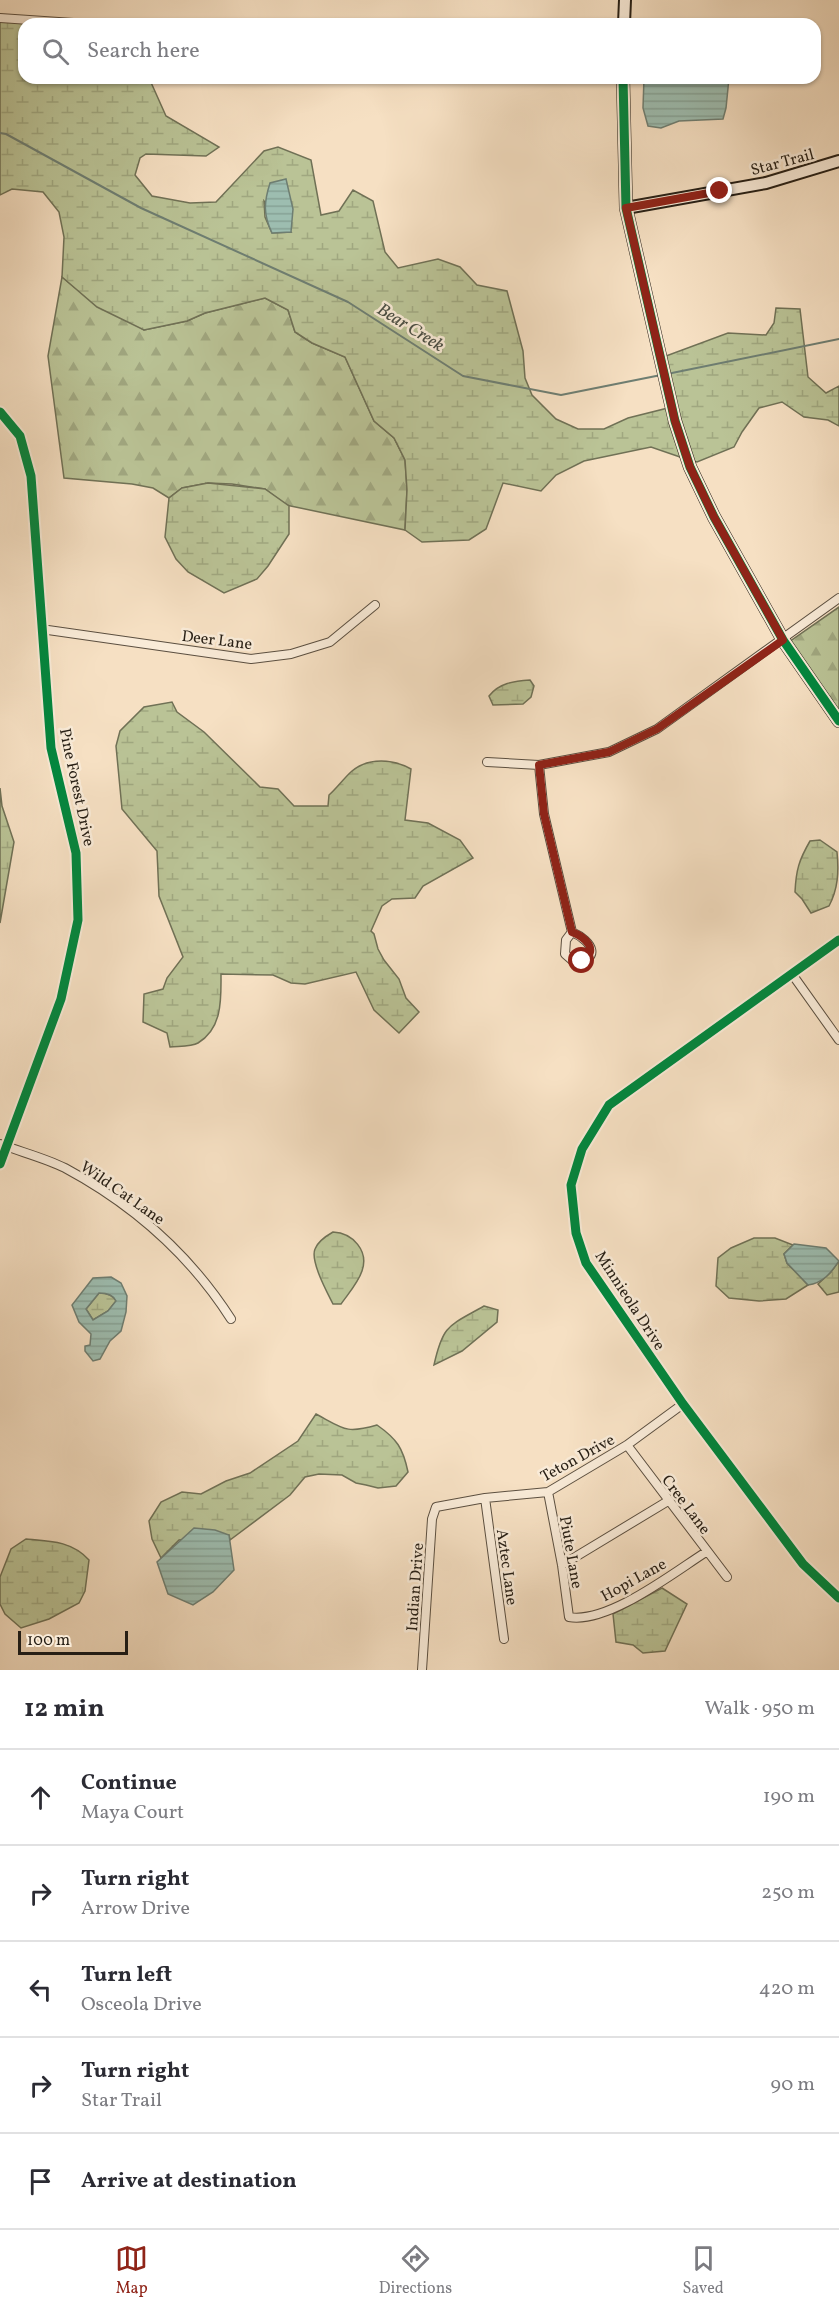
<!DOCTYPE html>
<meta charset="utf-8">
<style>
:root{--surface:#fff;--page:#f2f2f3;--text:#2b2b33;--muted:#7c7c81;--line:#e1e1e2;--accent:#8f2418}
body{margin:0;font-family:Vollkorn,serif;background:var(--page);color:var(--text)}
.scale{position:absolute;left:18px;bottom:15px;width:110px;box-sizing:border-box;padding-left:6px;border:3px solid #271f15;border-top:0;font-size:16px;line-height:21px;white-space:nowrap;color:#271f15;-webkit-text-stroke:4px #f9ebd8;paint-order:stroke}
.stop{position:absolute;width:18px;height:18px;margin:-14px;border:4px solid #8f2418;border-radius:50%;background:#fff}
.stop.end{background:#8f2418;border-color:#fff;box-shadow:0 2px 6px #0008}
.list{margin:0;padding:0;list-style:none}
h2{display:flex;justify-content:space-between;align-items:center;height:78px;margin:0;padding:0 24px;font-size:26px}
h2 small{font-size:20px;font-weight:400;color:var(--muted)}
.list li{display:grid;grid-template-columns:39px 1fr auto;gap:18px;align-items:center;box-sizing:border-box;height:96px;padding:0 24px;border-top:2px solid var(--line)}
.list b{display:block;font-size:22px;white-space:nowrap}
.list p{margin:0;font-size:20px;white-space:nowrap;color:var(--muted)}
.list em{font-size:20px;font-style:normal;color:var(--muted)}
.icon{flex:none;width:33px;height:33px;fill:none;stroke:currentColor;stroke-width:2;stroke-linecap:round;stroke-linejoin:round}
.map{position:relative;flex:none;width:839px;height:1670px;overflow:hidden}
.search{position:absolute;background:var(--surface);box-shadow:0 2px 4px #0004;left:18px;right:18px;top:18px;height:66px;display:flex;align-items:center;gap:15px;box-sizing:border-box;padding:0 21px;border-radius:18px;color:var(--muted);font-size:22px}
.sheet{height:558px;background:var(--surface)}
nav{display:flex;justify-content:space-around;align-items:center;box-sizing:border-box;height:84px;border-top:2px solid var(--line);background:var(--surface);font-size:16px;color:var(--muted)}
nav a{display:grid;justify-items:center;gap:3px}
nav .on{color:var(--accent)}
.map>svg:first-child{display:block}
</style>
<div class="map">
<svg width="839" height="1670" viewBox="0 0 839 1670">
<defs>
<pattern id="forest-firs" width="22" height="20" patternUnits="userSpaceOnUse" patternTransform="scale(1.5)"><rect width="22" height="20" fill="#bac396"/><path d="M5 1l3.5 6h-7zM16 11l3.5 6h-7z" fill="#a0a780"/></pattern>
<pattern id="wetland-marsh" width="20" height="14" patternUnits="userSpaceOnUse" patternTransform="scale(1.5)"><rect width="20" height="14" fill="#bac396"/><path d="M1 5h8M5 5V1M11 12h8M15 12V8" fill="none" stroke="#a0a780"/></pattern>
<pattern id="water-rules" width="6" height="5" patternUnits="userSpaceOnUse" patternTransform="scale(1.5)"><rect width="6" height="5" fill="#9dbdb0"/><path d="M0 2.5h6" fill="none" stroke="#87a296"/></pattern>
</defs>
<rect width="100%" height="100%" fill="#f6e0c3"/>
<filter id="stains"><feTurbulence type="fractalNoise" baseFrequency=".00333" numOctaves="4"/><feColorMatrix values="0 0 0 0 .2 0 0 0 0 .09 0 0 0 0 .02 0 0 0 .5 -.17"/></filter>
<radialGradient id="worn" r=".72"><stop offset=".6" stop-color="#630" stop-opacity="0"/><stop offset="1" stop-color="#630" stop-opacity=".3"/></radialGradient>
<!-- forest -->
<path fill="url(#forest-firs)" stroke="#707156" stroke-width="1.5" d="M62,277L74,287L144,330L187,321L205,313L265,298L288,310L295,332L312,343L345,357L374,421L394,438L405,460L407,490L405,530L286,505L265,489L232,484L208,483L182,488L169,498L153,488L132,484L64,478L48,356Z
M839,607V714L789,642Z"/>
<!-- wetland -->
<path fill="url(#wetland-marsh)" stroke="#707156" stroke-width="1.5" fill-rule="evenodd" d="M0,18L60,24H24V78H149L166,116L219,147L206,156L146,154L140,158L135,175L152,196L190,203L216,202L264,151L278,147L311,160L321,215L339,211L353,190L373,201L385,252L398,268L438,259L460,267L477,285L507,291L523,351L525,378L532,395L556,419L578,429H604L628,418L668,408L683,458L651,447L584,461L556,475L541,491L503,483L486,529L469,540L422,542L405,530L407,490L405,460L394,438L374,421L345,357L312,343L295,332L288,310L265,298L205,313L187,321L144,330L97,307L62,277L64,237L59,212L43,192L12,189L0,195ZM264,201L291,232L272,233L265,217Z
M776,308L800,309L808,377L826,393L839,386V426L828,420L804,417L782,402L759,408L742,432L734,447L697,462L693,461L679,420L666,356L728,333L766,335L774,323Z
M208,483L265,489L289,506V534L268,566L257,579L224,593L188,572L176,559L165,537L169,498L182,488Z
M530,680L534,686L531,697L523,704L493,705L489,696C499,683 514,681 530,680Z
M172,702L177,712L204,732L260,787L278,789L294,806H328L329,795C337,788 344,778 352,771C369,757 393,759 411,769L405,820L428,823L460,840L473,858L423,886L415,898L392,899L382,906L371,931L374,934L378,949L384,960L399,979L406,998L419,1012L399,1033L374,1010L356,972L305,984L291,983L273,975L221,974C221,998 223,1028 198,1043C191,1047 178,1046 170,1047L167,1033L143,1022L144,994L163,989L167,978L183,957L159,896L157,851L122,809L116,746L120,731L144,707Z
M0,788L2,806L14,842L0,923Z
M820,840L837,852C839,872 838,889 829,906L811,913L802,899L795,892C796,870 799,860 810,841Z
M333,1232C353,1233 369,1251 362,1271C358,1283 348,1294 341,1304H333C327,1292 310,1261 315,1249C318,1241 326,1236 333,1232Z
M754,1238H775L793,1245L784,1254L787,1263L808,1285L786,1299L759,1301L729,1298L716,1286L718,1258L731,1248Z
M839,1261V1292L827,1295L818,1284L831,1272Z
M99,1293C106,1293 113,1294 116,1301L108,1311L93,1320L86,1309Z
M484,1306L498,1310L497,1322L462,1351L434,1365C443,1324 449,1326 484,1306Z
M316,1414C344,1429 346,1434 377,1425C397,1439 403,1448 408,1472L396,1486L378,1488L366,1485L356,1483L342,1475L319,1474L305,1477L290,1495L230,1540L229,1535L179,1540L161,1558L152,1539L149,1521L161,1502L182,1492L201,1494L226,1481L250,1473L298,1441Z
M26,1539C50,1541 72,1541 89,1560L85,1591L79,1603L49,1619L21,1628L5,1614L0,1604V1577L11,1549Z
M662,1588L687,1604L665,1651L643,1653L633,1645L616,1642L613,1614Z"/>
<!-- water -->
<path fill="url(#water-rules)" stroke="#6e7e72" stroke-width="1.5" fill-rule="evenodd" d="M644,78H729L726,108L723,119L679,121L661,128L648,126L643,108Z
M286,179L293,209L291,232L272,233C263,214 264,202 270,183Z
M794,1244L826,1248L839,1261C831,1273 823,1283 808,1285L787,1263L784,1254Z
M111,1277L121,1283L127,1296L126,1312L121,1331L110,1341L100,1359L93,1361L85,1351V1346L90,1345L91,1334L79,1322L72,1305L93,1278ZM99,1293C106,1293 113,1294 116,1301L108,1311L93,1320L86,1309Z
M194,1528L215,1530L229,1535L234,1570L213,1592L193,1605L168,1594L157,1562Z"/>
<g fill="none" stroke-linecap="round" stroke-linejoin="round">
<!-- stream -->
<path stroke="#6e7e72" stroke-width="2" d="M0,133L6,134L141,208L348,302L463,376L561,395L661,375
M667,374L839,339"/>
<defs>
<path id="street" d="M0,18L88,24
M0,412L20,436L31,476L51,748L76,853L78,920L61,999L0,1164
M41,629L251,659L291,654L330,642L375,605
M487,762L539,765L609,752L657,729L839,598
M539,765L544,814L572,932C593,941 602,961 573,961L565,954L566,940L572,932
M839,940L609,1105L582,1149L571,1185L576,1233L586,1263L683,1404L803,1564L839,1598
M792,974L839,1040
M0,1144C21,1152 45,1158 65,1168C132,1204 190,1255 231,1319
M627,1445L727,1577
M548,1492L562,1565L569,1617C608,1624 673,1573 706,1552
M485,1498L504,1639
M562,1565L668,1501
M422,1670L432,1519L436,1507L485,1498L548,1492L627,1445L683,1404"/>
<path id="secondary" d="M624,24L625,0
M623,78L626,208L675,421L690,467L714,517L783,640L839,721
M626,208L766,183L839,161"/>
</defs>
<!-- street casing -->
<use href="#street" stroke="#5b4f40" stroke-width="10"/>
<!-- secondary casing -->
<use href="#secondary" stroke="#271f15" stroke-width="14"/>
<!-- street -->
<use href="#street" stroke="#f9ebd8" stroke-width="8"/>
<!-- secondary -->
<use href="#secondary" stroke="#f9ebd8" stroke-width="10"/>
<defs>
<path id="cycleway" d="M623,78L626,208L675,421L690,467L714,517L783,640L839,721
M0,412L20,436L31,476L51,748L76,853L78,920L61,999L0,1164
M839,940L609,1105L582,1149L571,1185L576,1233L586,1263L683,1404L803,1564L839,1598"/>
</defs>
<!-- cycleway casing -->
<use href="#cycleway" stroke="#f9ebd8" stroke-width="13"/>
<!-- cycleway -->
<use href="#cycleway" stroke="#00873e" stroke-width="9"/>
</g>
<g fill="none" stroke-linecap="round" stroke-linejoin="round">
<!-- route -->
<path stroke="#8f2418" stroke-width="8" d="M582,961C600,950 585,937 572,932L544,814L539,765L609,752L657,729L783,640L714,517L690,467L675,421L626,208L720,191"/>
</g>
<g text-anchor="middle" stroke-width="5" stroke-linejoin="round" paint-order="stroke">
<!-- street labels -->
<g font-size="16" fill="#271f15" stroke="#f9ebd8">
<text transform="translate(782 161) rotate(-15)" y="6">Star Trail</text>
<text transform="translate(217 639) rotate(7)" y="6">Deer Lane</text>
<text transform="translate(78 787) rotate(78)" y="6">Pine Forest Drive</text>
<text transform="translate(123 1192) rotate(35)" y="6">Wild Cat Lane</text>
<text transform="translate(631 1300) rotate(57)" y="6">Minnieola Drive</text>
<text transform="translate(577 1457) rotate(-29)" y="6">Teton Drive</text>
<text transform="translate(687 1504) rotate(53)" y="6">Cree Lane</text>
<text transform="translate(572 1552) rotate(80)" y="6">Piute Lane</text>
<text transform="translate(508 1567) rotate(82)" y="6">Aztec Lane</text>
<text transform="translate(633 1579) rotate(-29)" y="6">Hopi Lane</text>
<text transform="translate(414 1587) rotate(-86)" y="6">Indian Drive</text>
</g>
<!-- water labels -->
<g font-size="18" font-style="italic" fill="#4a4e44" stroke="#f9ebd8">
<text transform="translate(411 327) rotate(32)" y="6">Bear Creek</text>
</g>
</g>
<rect width="100%" height="100%" filter="url(#stains)"/>
<rect width="100%" height="100%" fill="url(#worn)"/>
</svg>
<div class="scale">100 m</div>
<div class="stop" style="left:582px;top:961px"></div>
<div class="stop end" style="left:720px;top:191px"></div>
<div class="search"><svg class="icon" aria-label="search" viewBox="0 0 24 24"><circle cx="10" cy="10" r="6"/><path d="M15 15l6 6"/></svg>Search here</div>
</div>
<section class="sheet">
<h2>12 min<small>Walk · 950 m</small></h2>
<ul class="list">
<li><svg class="icon" aria-label="ahead" viewBox="0 0 24 24"><path d="M12 20V5M6 11l6-6 6 6"/></svg><div><b>Continue</b><p>Maya Court</p></div><em>190 m</em></li>
<li><svg class="icon" aria-label="right" viewBox="0 0 24 24"><path d="M7 20v-9h11M14 6l5 5-5 5"/></svg><div><b>Turn right</b><p>Arrow Drive</p></div><em>250 m</em></li>
<li><svg class="icon" aria-label="left" viewBox="0 0 24 24"><path d="M17 20v-9H6M10 6l-5 5 5 5"/></svg><div><b>Turn left</b><p>Osceola Drive</p></div><em>420 m</em></li>
<li><svg class="icon" aria-label="right" viewBox="0 0 24 24"><path d="M7 20v-9h11M14 6l5 5-5 5"/></svg><div><b>Turn right</b><p>Star Trail</p></div><em>90 m</em></li>
<li><svg class="icon" aria-label="arrive" viewBox="0 0 24 24"><path d="M6 21V4h12l-3 4 3 4H6"/></svg><div><b>Arrive at destination</b></div></li>
</ul>
</section>
<nav>
<a class="on"><svg class="icon" aria-label="map" viewBox="0 0 24 24"><path d="M3 6l6-2 6 2 6-2v14l-6 2-6-2-6 2zM9 4v14M15 6v14"/></svg>Map</a>
<a><svg class="icon" aria-label="directions" viewBox="0 0 24 24"><path d="M12 3l9 9-9 9-9-9zM9 14v-3h6M13 9l2 2-2 2"/></svg>Directions</a>
<a><svg class="icon" aria-label="saved" viewBox="0 0 24 24"><path d="M7 4h10v16l-5-4-5 4z"/></svg>Saved</a>
</nav>
